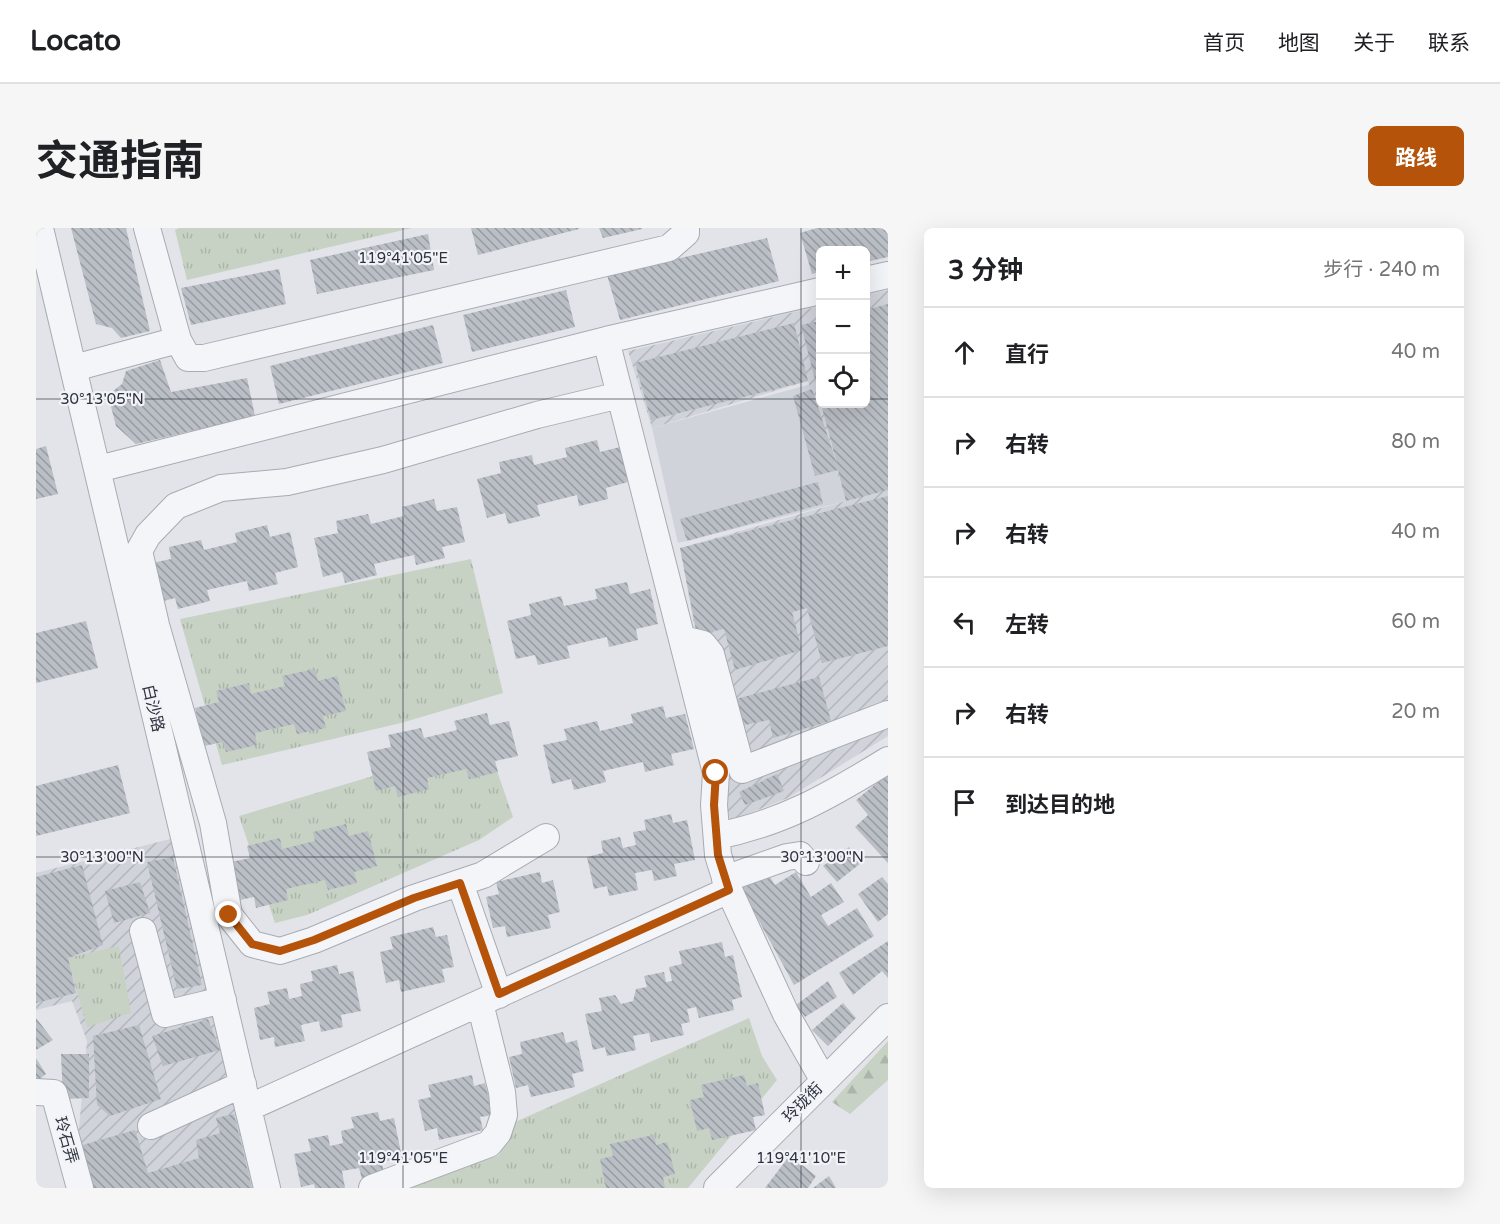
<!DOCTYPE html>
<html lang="zh">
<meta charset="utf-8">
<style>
:root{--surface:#fff;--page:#f6f6f6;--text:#202124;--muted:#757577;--line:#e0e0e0;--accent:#b45309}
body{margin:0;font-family:"Varela Round","Noto Sans SC",sans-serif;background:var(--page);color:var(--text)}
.controls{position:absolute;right:18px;top:18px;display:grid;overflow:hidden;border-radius:9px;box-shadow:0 6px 24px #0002}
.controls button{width:54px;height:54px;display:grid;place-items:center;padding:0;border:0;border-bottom:2px solid var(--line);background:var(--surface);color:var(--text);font:30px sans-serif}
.stop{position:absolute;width:18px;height:18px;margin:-14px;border:4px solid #b45309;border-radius:50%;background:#fff}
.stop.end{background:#b45309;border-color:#fff;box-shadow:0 2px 6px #0008}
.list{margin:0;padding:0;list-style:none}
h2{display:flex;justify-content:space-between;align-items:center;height:78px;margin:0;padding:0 24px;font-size:26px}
h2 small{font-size:20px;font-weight:400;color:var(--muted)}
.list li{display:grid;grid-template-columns:39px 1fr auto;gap:18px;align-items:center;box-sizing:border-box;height:90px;padding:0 24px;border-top:2px solid var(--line)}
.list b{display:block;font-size:22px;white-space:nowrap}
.list em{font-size:20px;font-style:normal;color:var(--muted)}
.icon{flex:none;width:33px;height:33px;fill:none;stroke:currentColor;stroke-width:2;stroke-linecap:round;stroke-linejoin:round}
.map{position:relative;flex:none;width:852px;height:960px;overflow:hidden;border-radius:9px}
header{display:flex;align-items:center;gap:36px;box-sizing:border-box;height:84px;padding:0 30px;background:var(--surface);border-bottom:2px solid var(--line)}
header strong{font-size:28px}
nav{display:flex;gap:33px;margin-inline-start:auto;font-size:21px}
.intro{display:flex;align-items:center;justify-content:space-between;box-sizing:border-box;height:144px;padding:0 36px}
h1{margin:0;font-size:42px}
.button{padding:15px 27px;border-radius:9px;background:var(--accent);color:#fff;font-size:21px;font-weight:700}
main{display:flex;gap:36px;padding:0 36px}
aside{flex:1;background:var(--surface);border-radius:9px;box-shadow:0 6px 24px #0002}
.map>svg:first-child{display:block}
</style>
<header>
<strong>Locato</strong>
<nav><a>首页</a><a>地图</a><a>关于</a><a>联系</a></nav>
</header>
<div class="intro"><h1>交通指南</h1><a class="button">路线</a></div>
<main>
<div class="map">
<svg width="852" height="960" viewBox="0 0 852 960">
<defs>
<pattern id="industrial-furrows" width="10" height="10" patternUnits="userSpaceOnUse" patternTransform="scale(1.5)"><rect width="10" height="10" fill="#d0d3da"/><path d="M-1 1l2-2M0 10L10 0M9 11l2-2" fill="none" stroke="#b3b6bc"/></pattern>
<pattern id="grass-tufts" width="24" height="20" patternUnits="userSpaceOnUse" patternTransform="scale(1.5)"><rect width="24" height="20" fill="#c7d2c4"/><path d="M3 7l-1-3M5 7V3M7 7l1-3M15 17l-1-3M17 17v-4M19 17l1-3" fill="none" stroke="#abb5a9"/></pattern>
<pattern id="forest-firs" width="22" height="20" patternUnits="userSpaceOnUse" patternTransform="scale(1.5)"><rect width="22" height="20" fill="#c7d2c4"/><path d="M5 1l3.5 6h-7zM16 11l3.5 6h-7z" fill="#abb5a9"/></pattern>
<pattern id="building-back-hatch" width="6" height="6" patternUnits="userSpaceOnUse" patternTransform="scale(1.5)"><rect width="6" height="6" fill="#babec5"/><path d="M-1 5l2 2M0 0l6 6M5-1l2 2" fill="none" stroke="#979ba1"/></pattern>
</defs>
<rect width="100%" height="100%" fill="#e2e4e9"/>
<!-- built -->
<path fill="#d0d3da" d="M775,156L810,273L642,315L616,200Z"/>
<!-- industrial -->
<path fill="url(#industrial-furrows)" d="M852,62V508L752,570L694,593L644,320L810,273L772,153L616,200L592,123L784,78V176H830V67Z
M138,610L221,960H56L42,910L51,813L36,773L0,782V645Z"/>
<!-- grass -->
<path fill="url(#grass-tufts)" d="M143,0H376L151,52L139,2Z
M435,331L467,465L365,495L186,537L144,391Z
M451,514L477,589L443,612L271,687L239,695L203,588Z
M83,718L95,785L51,799L32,730Z
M713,790L726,828L741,852L652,960H372L463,927L479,894Z"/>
<!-- forest -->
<path fill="url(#forest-firs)" d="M852,813V852L814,886L796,874Z"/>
<!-- building -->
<path fill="url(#building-back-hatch)" d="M35,0H90L114,103L85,110L76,100L60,96Z
M435,0H543V1L442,27Z
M563,0H606V1L567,10Z
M781,0H852V29L830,34V22H784V44L776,46L764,5Z
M392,6L398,42L281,66L274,32Z
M731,10L743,53L584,92L571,47Z
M243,41L250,76L155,97L145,60Z
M530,62L539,99L436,124L427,87Z
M852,76V262L810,273L802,242L779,248L757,168L776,161L802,239L785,176H830V82Z
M784,93V171L765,97Z
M758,95L772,153L615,192L599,135Z
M397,97L407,135L243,176L234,138Z
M124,132L135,164L211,150L219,188L100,216L80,198L72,167L86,156L90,143Z
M561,212L564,224L584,219L592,254L570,260L572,271L543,278L541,267L501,277L504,288L472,296L469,285L451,290L441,251L465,245L463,234L496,227L498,237L531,229L529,220Z
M10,218L22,266L0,271V221Z
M782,254L787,276L651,313L644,291Z
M852,268V418L786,435L771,380L756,384L766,422L699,442L688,401L661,407L644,320Z
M398,271L401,283L421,279L429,314L406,319L409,330L380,337L378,327L338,336L341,347L309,355L306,344L287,349L278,310L302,305L300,293L332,286L335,296L368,288L366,279Z
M231,297L234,309L254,304L262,339L239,345L242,356L213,363L211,353L171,362L174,373L142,381L139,370L120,375L111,336L135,331L133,319L165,312L168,322L201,314L199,305Z
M591,354L594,366L614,361L622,396L600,401L602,412L573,419L571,409L531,418L534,430L502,437L499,427L480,431L471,393L495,387L493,376L525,368L528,378L561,371L559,361Z
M50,393L62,440L0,455V405Z
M279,441L282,453L301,448L310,483L287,488L290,500L261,506L258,496L219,505L221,517L190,524L187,514L168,518L159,480L183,474L180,463L213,455L215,466L249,458L246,448Z
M783,449L795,493L737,510L733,492L709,497L700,471Z
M627,478L630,490L649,486L658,521L635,526L638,537L609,544L607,534L567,543L570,554L538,562L535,551L516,556L507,517L531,512L528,501L561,493L564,503L597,495L595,486Z
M451,485L454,497L473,493L482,528L459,533L462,544L433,551L430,541L391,550L393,561L362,569L359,558L340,563L331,524L355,519L352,507L385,500L388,510L421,502L418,493Z
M82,537L94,585L0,608V558Z
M741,546L748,563L709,577L703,564Z
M852,546V635L819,599L832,587L820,572Z
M635,586L637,595L651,592L659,632L638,636L641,648L618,653L616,642L599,645L602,662L573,668L571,658L558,661L551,629L567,625L565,613L584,609L587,620L600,617L597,604L610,602L608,592Z
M310,596L313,608L332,603L341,638L318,644L321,655L292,662L289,652L250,661L252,672L220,680L218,669L199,673L190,635L214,630L211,618L244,610L246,621L279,613L277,604Z
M813,619L825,635L801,654L787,638Z
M137,629L166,757L141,761L111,634Z
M46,637L67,717L32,730L40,765L0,775V649Z
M504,644L506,655L517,652L524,684L512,687L515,700L471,709L469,698L457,700L450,669L463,666L460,654Z
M760,644L775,669L795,655L808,674L785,687L792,698L821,680L838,708L758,757L705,660L732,646L739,657Z
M846,649L852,656V686L842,694L822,666Z
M104,654L114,685L78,695L69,663Z
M397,699L400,709L411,707L418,739L406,741L409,754L365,764L363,752L350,755L344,724L357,721L354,709Z
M852,713V750L846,743L817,767L803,745Z
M686,714L689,729L697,727L706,769L696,772L698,782L663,790L660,779L651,781L654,794L645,796L648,807L615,814L613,805L597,808L600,822L571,828L569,819L557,822L549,786L566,783L563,770L579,767L585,776L597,773L600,761L611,759L608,748L628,744L630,754L636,753L633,739L646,736L643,723Z
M301,737L303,746L317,743L325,783L305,787L307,799L285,804L283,793L265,797L269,813L239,819L238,809L224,812L218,780L234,776L231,764L251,760L253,771L266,768L264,756L277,753L275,743Z
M792,753L801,769L769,789L760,777Z
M807,775L820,790L792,818L776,802Z
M0,790L17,812L0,822Z
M172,791L184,822L127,838L116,808Z
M103,797L125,871L74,888L61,877L57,808Z
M527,804L530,815L541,812L548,843L536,846L539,859L495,869L492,857L480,860L473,829L486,826L484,814Z
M25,826H53V870L27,871Z
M0,830L10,846L0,854Z
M436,847L438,858L449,855L457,887L444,889L447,902L403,912L401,900L389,903L382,872L395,869L392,857Z
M708,847L711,858L722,855L729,887L717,889L720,902L676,912L673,900L661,903L654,872L668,869L665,857Z
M342,884L344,893L358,890L366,930L346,934L348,946L326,951L323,940L306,943L309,960H279L278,956L265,959L258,926L275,923L272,911L292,907L294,918L307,915L305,903L318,900L315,889Z
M198,886L216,960H54L43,918L99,902L112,945L163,930L160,912L184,905L180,890Z
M618,907L620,917L631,914L639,946L627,949L629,960H570L564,931L577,928L574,916Z
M754,927L780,948L772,960H729Z
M793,948L800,960H777Z"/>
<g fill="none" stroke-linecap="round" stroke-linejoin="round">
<defs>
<path id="minor" d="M4,0L231,960
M111,0L142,112L152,130H168L633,20L650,5V0
M830,52L852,47
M570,112L680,545L678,577L682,627L693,662L750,786L788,853
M38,140L142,112
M62,241L570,112L784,63
M646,411L667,416L675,426L706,542L852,486
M681,608C747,595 795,567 852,532
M510,609L447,647L378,670L278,712L244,723L216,716L193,687L177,595L120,397L103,323L112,307L140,278L185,260L251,254L347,232L501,187L584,167
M689,651L751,629L764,627L770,634
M424,655L463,767
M107,703L129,786L187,772
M0,864L18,865L44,960
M212,880L693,662
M115,898L207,856
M336,960L453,916L462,905L468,887L466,864L444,775
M681,960L852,789"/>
</defs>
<!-- minor casing -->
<use href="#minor" stroke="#a8abb3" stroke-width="28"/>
<!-- minor -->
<use href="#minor" stroke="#f4f5f8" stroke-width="26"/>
</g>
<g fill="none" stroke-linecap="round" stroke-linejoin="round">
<!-- route -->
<path stroke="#b45309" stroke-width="8" d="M193,687L216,716L244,723L278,712L378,670L424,655L463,766L693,662L682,627L678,577L680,545"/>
</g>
<!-- ticks -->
<path fill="none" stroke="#2c323f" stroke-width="1.5" stroke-opacity="0.45" d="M367,0V960M765,0V960M0,171H784M830,171H852M0,629H852"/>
<g text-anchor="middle" stroke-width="4.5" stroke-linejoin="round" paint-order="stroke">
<!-- street labels -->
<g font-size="16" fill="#2c323f" stroke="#f1f3f6">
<text transform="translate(118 480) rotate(77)" y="6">白沙路</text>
<text transform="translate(766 874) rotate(-45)" y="6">玲珑街</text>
<text transform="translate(31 912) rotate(74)" y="6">玲石弄</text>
</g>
</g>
<g font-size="15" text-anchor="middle" fill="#2c323f" stroke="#f1f3f6" stroke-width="4.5" stroke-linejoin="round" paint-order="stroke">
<text x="367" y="35">119°41'05"E</text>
<text x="66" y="176">30°13'05"N</text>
<text x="66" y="634">30°13'00"N</text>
<text x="786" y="634">30°13'00"N</text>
<text x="367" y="935">119°41'05"E</text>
<text x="765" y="935">119°41'10"E</text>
</g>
</svg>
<div class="controls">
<button>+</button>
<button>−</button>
<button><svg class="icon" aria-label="locate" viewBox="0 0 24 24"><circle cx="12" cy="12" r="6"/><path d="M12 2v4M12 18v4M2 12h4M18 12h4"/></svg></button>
</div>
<div class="stop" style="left:680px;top:545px"></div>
<div class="stop end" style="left:193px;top:687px"></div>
</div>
<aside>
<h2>3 分钟<small>步行 · 240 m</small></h2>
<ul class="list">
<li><svg class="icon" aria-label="ahead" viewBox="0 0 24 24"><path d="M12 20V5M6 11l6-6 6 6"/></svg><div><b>直行</b></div><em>40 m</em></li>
<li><svg class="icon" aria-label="right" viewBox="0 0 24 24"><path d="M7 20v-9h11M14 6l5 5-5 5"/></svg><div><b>右转</b></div><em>80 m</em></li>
<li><svg class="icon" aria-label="right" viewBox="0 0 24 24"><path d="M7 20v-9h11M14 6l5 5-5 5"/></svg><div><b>右转</b></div><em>40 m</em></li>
<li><svg class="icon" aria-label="left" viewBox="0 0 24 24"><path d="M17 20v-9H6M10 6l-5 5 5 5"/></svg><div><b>左转</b></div><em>60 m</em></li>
<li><svg class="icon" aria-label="right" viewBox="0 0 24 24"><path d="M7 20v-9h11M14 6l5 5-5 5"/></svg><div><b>右转</b></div><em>20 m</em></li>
<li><svg class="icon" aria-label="arrive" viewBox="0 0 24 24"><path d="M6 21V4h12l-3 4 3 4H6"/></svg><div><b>到达目的地</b></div></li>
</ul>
</aside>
</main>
